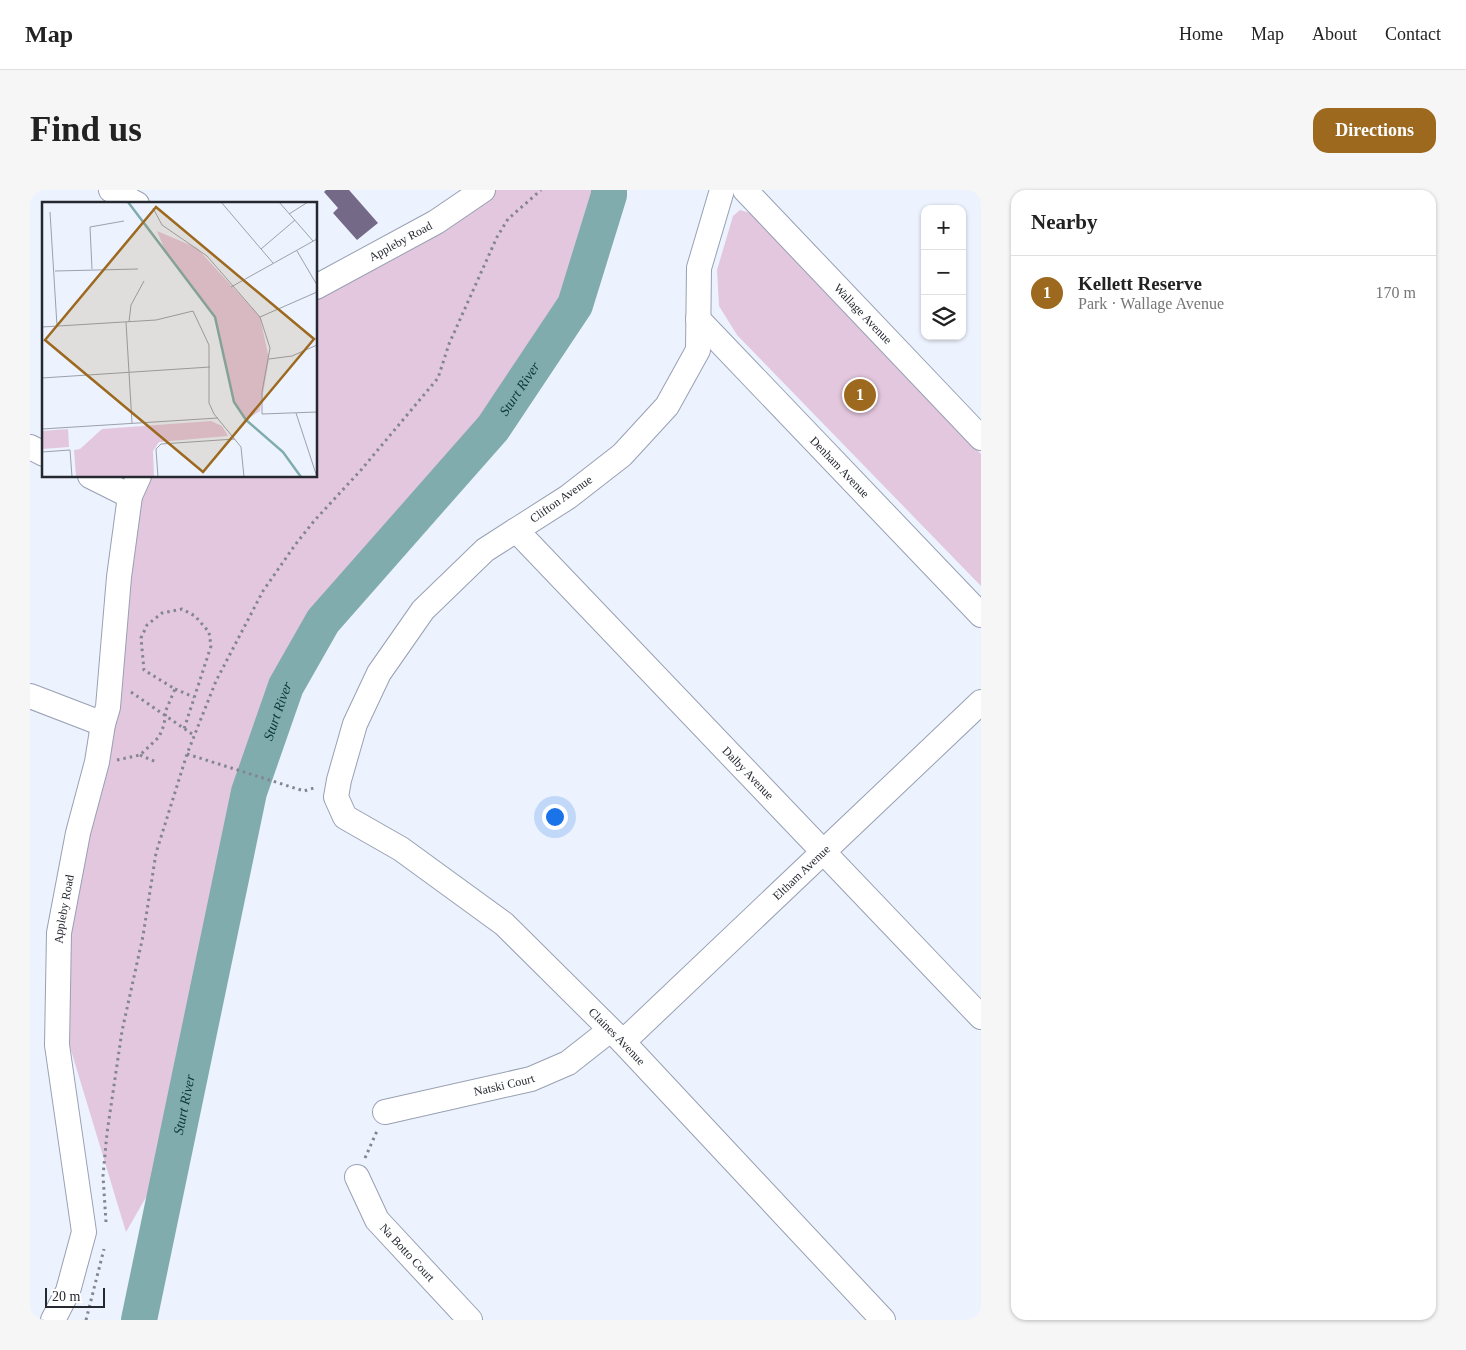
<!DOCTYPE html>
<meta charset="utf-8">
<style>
:root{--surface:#fff;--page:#f6f6f6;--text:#222;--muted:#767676;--line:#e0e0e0;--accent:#9c691e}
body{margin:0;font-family:Georgia,serif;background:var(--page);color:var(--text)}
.controls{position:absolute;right:15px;top:15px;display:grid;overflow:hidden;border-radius:10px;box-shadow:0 1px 4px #0004}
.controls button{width:45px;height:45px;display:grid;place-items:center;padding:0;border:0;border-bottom:1px solid var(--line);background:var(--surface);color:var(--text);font:25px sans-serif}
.scale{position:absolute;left:15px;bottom:12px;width:60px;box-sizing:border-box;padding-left:5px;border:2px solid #25282f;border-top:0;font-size:14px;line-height:18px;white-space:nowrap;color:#25282f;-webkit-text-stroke:4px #fff;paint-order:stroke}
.you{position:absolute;left:524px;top:626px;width:18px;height:18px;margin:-12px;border:4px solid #fff;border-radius:50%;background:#1a73e8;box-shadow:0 0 0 8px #1a73e833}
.badge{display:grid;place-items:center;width:32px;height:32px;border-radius:50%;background:var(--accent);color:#fff;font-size:16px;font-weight:700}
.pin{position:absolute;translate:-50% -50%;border:2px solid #fff;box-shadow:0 1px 5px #0006}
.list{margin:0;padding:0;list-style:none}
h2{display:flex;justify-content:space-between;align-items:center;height:65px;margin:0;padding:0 20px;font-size:21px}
h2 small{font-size:16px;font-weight:400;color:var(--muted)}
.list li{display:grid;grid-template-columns:32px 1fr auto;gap:15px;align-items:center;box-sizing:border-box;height:75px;padding:0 20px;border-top:1px solid var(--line)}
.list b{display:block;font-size:19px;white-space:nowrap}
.list p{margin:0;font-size:16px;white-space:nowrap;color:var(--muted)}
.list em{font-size:16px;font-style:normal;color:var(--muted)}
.icon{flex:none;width:28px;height:28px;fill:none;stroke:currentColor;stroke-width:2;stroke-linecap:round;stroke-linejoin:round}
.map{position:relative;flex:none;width:951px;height:1130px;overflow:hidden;border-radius:15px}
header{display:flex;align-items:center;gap:30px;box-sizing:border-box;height:70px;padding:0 25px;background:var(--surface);border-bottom:1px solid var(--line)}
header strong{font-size:24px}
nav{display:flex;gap:28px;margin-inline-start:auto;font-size:18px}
.intro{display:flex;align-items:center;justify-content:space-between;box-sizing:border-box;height:120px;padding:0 30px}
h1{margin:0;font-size:35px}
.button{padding:12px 22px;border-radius:15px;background:var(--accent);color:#fff;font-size:18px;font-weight:700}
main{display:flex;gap:30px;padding:0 30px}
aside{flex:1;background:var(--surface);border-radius:15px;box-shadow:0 1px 4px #0004}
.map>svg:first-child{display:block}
</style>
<header>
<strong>Map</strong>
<nav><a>Home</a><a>Map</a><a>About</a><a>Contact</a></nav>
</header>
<div class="intro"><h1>Find us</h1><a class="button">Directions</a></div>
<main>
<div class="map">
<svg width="951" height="1130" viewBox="0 0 951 1130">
<rect width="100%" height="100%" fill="#ecf2fe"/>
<!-- green -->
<path fill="#e3c7de" d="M447,0H564L579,5L545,115L463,238L293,431L256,496L219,602L146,955L96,1042L27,814L115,286H286V95Z
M710,20L720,23L951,264V396L707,145L689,116L687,80L703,26Z"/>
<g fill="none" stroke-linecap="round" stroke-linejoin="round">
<!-- river -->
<path stroke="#81acae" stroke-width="36" id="s1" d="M109,1130L219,602L256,496L293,431L463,238L545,115L579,5V0"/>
</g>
<!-- building -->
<path fill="#746a88" d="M296,0H319L348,33L327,50L303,23L308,18L294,2Z"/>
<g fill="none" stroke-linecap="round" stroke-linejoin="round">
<defs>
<g id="minor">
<path d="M81,0L107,14"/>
<path id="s2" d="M692,0L669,78L668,160L637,216L592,265L538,307L455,360L393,420L349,483L325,534L309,590L306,607L315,627L371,659L474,734L593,852L853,1130"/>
<path id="s3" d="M715,0L951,248"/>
<path id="s4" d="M286,97L406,32L453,0"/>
<path id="s5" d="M668,129L951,425"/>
<path d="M0,257L14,264"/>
<path d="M60,286L100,306"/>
<path id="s6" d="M486,340L951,827"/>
<path d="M0,506L73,534"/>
<path id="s7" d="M593,852L951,512"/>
<path id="s8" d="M355,922L501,889L538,873L580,840"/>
<path id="s9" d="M327,987L347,1030L440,1130"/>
<path id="s10" d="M23,1130L38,1101L54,1042L27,855L29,743L48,643L67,572L73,534L78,517L89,387L100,306L109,286"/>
</g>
</defs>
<!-- minor casing -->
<use href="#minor" stroke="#98a0b2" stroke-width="26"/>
<!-- path -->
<path stroke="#82868f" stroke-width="3" stroke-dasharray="2.5 4" stroke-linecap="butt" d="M145,499L164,507
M101,502L165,546
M157,564L274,601L287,597
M110,565L126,572
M87,570L110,565L129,547L134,535L136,520L145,499L114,480L111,448L117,435L132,423L152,419L165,426L179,442L181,456L154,539
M335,968L347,941
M76,1032L73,986L77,943L92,841L113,746L126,663L157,564L186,491L233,401L265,355L284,331L331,280L408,188L419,154L467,47L478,29L511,0
M56,1130L74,1059"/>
<!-- minor -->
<use href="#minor" stroke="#fff" stroke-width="24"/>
</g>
<g text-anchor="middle" stroke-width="5" stroke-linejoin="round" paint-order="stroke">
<!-- street labels -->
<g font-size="12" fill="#25282f" stroke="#fff">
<text dy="4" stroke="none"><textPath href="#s4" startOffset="96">Appleby Road</textPath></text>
<text dy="4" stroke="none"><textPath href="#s3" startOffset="171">Wallage Avenue</textPath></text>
<text dy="4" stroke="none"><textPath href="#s5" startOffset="205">Denham Avenue</textPath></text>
<text transform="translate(531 309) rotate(-35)" y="4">Clifton Avenue</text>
<text dy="4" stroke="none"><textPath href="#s6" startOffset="336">Dalby Avenue</textPath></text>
<text dy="4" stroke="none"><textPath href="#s7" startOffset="246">Eltham Avenue</textPath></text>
<text dy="4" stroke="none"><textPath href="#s10" startOffset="419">Appleby Road</textPath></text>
<text dy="4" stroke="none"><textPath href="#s2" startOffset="1129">Claines Avenue</textPath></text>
<text dy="4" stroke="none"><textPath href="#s8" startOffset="122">Natski Court</textPath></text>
<text dy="4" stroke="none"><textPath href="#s9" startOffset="92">Na Botto Court</textPath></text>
</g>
<!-- water labels -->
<g font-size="14" font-style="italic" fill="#0b3638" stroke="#fff">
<text dy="5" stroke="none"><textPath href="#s1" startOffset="1031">Sturt River</textPath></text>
<text dy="5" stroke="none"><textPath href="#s1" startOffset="625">Sturt River</textPath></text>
<text dy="5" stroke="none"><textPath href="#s1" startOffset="220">Sturt River</textPath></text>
</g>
</g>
<!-- overview -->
<g transform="translate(12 12)">
<rect width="275" height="275" fill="#ecf2fe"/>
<path d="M115,29L155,46L218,115L227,157L218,209L204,218L192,200L173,115L122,46ZM169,219L180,224L186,234L117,240L111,249L112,275H34L32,248L38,247L60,227ZM26,227L27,245L0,247V229Z" fill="#e3c7de"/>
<path fill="none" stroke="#81acae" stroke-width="2.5" d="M86,0L173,115L192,200L204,218L241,250L259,275"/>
<path fill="none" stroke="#9ca1ab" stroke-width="1" d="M179,0L231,61M237,0L271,39M111,6L120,23L165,54L218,115L228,146L220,190V212L275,210M8,10L15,124M247,12L266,0M219,47L253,18M255,49L275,83M50,67L48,25L82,19M13,69L96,67M189,85L275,37M218,115L275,90M84,120L90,221M87,120L89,103L102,79M0,125L114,118L151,109L167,143V201L172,212L199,245L202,275M227,157L250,154L275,143M0,176L168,165M254,211L275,275M0,227L176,216M0,250L28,248L30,275M116,275L114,247L119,242L193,237"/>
<path fill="#9c691e" fill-opacity="0.15" stroke="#9c691e" stroke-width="2.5" d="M114,5L272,137L161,270L3,138Z"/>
<rect width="275" height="275" fill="none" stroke="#25282f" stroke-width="2.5"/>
</g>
</svg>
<div class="controls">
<button>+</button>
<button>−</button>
<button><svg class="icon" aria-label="layers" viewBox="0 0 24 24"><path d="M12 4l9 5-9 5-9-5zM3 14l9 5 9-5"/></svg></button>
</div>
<div class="scale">20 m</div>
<div class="you"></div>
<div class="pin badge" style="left:830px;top:205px">1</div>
</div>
<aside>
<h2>Nearby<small></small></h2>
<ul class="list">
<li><span class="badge">1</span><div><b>Kellett Reserve</b><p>Park · Wallage Avenue</p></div><em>170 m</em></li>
</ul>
</aside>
</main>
